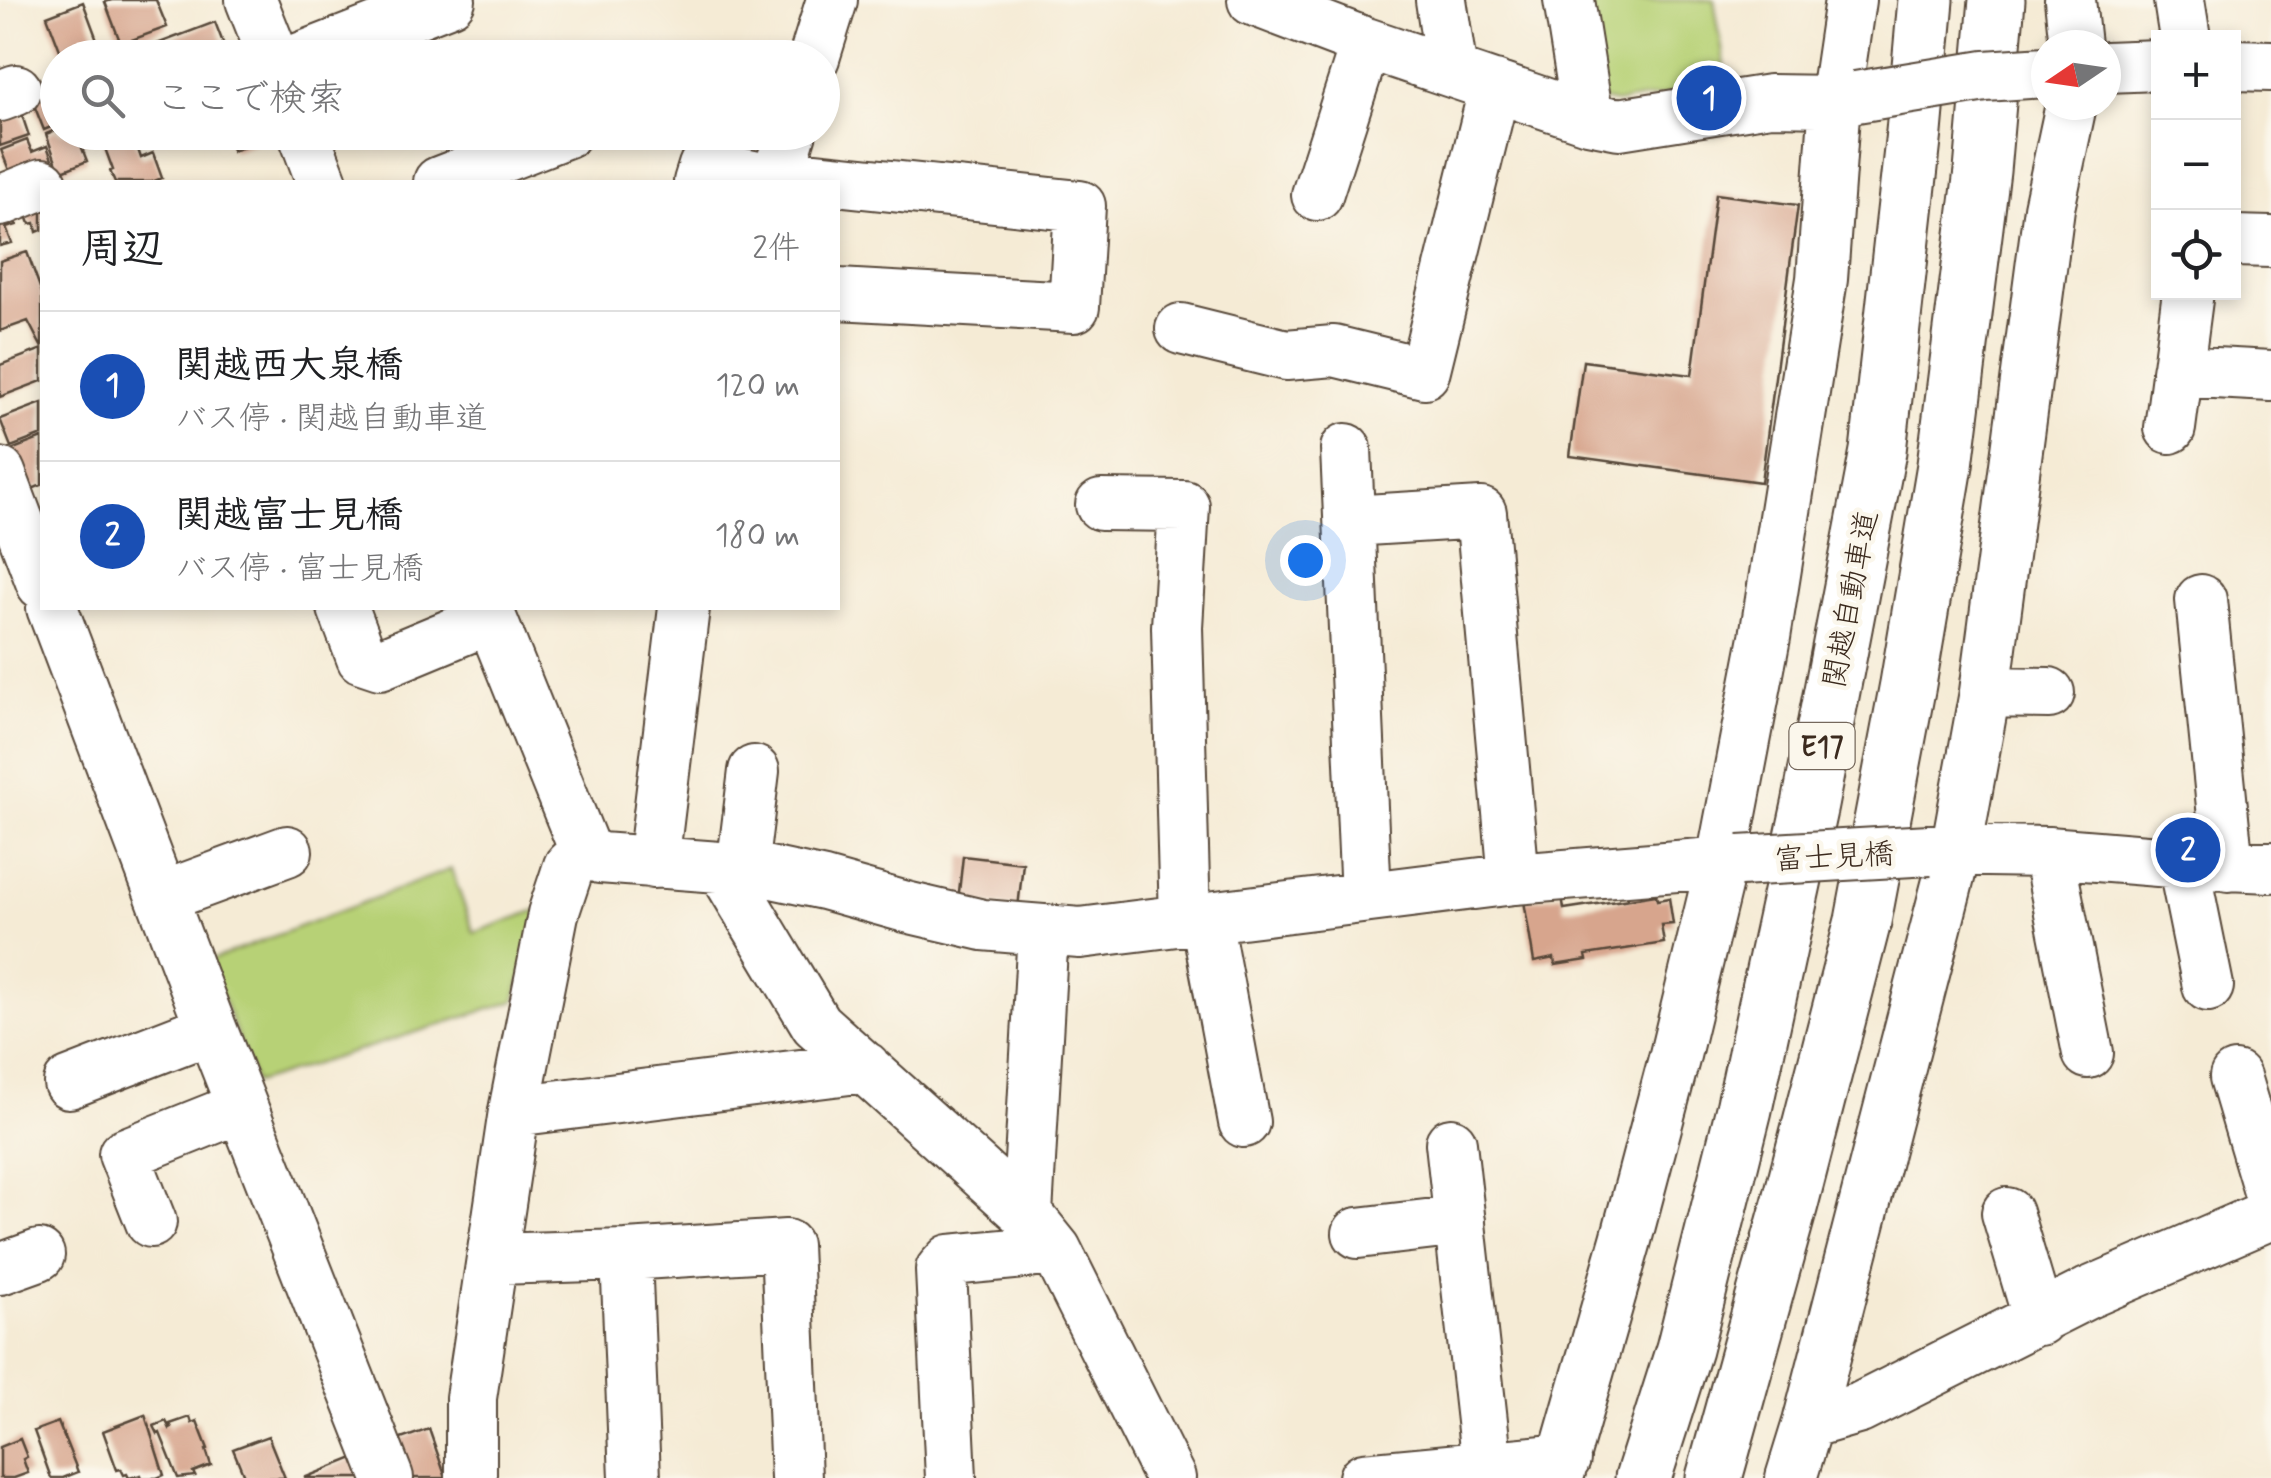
<!DOCTYPE html>
<html lang="ja">
<meta charset="utf-8">
<style>
:root{--surface:#fff;--page:#f2f2f2;--text:#202124;--muted:#757577;--line:#e0e0e0;--accent:#c8321e}
body{margin:0;font-family:Mynerve,"Klee One",sans-serif;background:var(--page);color:var(--text)}
.controls{position:absolute;right:30px;top:30px;display:grid;overflow:hidden;border-radius:0px;box-shadow:0 5px 15px #0003}
.controls button{width:90px;height:90px;display:grid;place-items:center;padding:0;border:0;border-bottom:2px solid var(--line);background:var(--surface);color:var(--text);font:50px sans-serif}
.compass{position:absolute;left:2031px;top:30px;width:90px;height:90px;border-radius:50%;background:var(--surface);box-shadow:0 5px 15px #0003;rotate:257deg}
.you{position:absolute;left:1305px;top:560px;width:35px;height:35px;margin:-25px;border:8px solid #fff;border-radius:50%;background:#1a73e8;box-shadow:0 0 0 15px #1a73e833}
.badge{display:grid;place-items:center;width:65px;height:65px;border-radius:50%;background:var(--accent);color:#fff;font-size:32px;font-weight:700}
.pin{position:absolute;translate:-50% -50%;border:5px solid #fff;box-shadow:0 2px 10px #0006}
.list{margin:0;padding:0;list-style:none}
h2{display:flex;justify-content:space-between;align-items:center;height:130px;margin:0;padding:0 40px;font-size:42px}
h2 small{font-size:32px;font-weight:400;color:var(--muted)}
.list li{display:grid;grid-template-columns:65px 1fr auto;gap:30px;align-items:center;box-sizing:border-box;height:150px;padding:0 40px;border-top:2px solid var(--line)}
.list b{display:block;font-size:38px;white-space:nowrap}
.list p{margin:0;font-size:32px;white-space:nowrap;color:var(--muted)}
.list em{font-size:32px;font-style:normal;color:var(--muted)}
.icon{flex:none;width:55px;height:55px;fill:none;stroke:currentColor;stroke-width:2;stroke-linecap:round;stroke-linejoin:round}
.map{position:relative;flex:none;width:2271px;height:1478px;overflow:hidden}
.search{position:absolute;background:var(--surface);box-shadow:0 5px 15px #0003;left:40px;top:40px;width:800px;height:110px;display:flex;align-items:center;gap:25px;box-sizing:border-box;padding:0 35px;border-radius:55px;color:var(--muted);font-size:38px}
.panel{position:absolute;background:var(--surface);box-shadow:0 5px 15px #0003;left:40px;top:180px;width:800px;height:430px;border-radius:0px}
.map>svg:first-child{display:block}
</style>
<div class="map">
<svg width="2271" height="1478" viewBox="0 0 2271 1478">
<rect width="100%" height="100%" fill="#fbf7ec"/>
<filter id="ink" filterUnits="userSpaceOnUse"><feTurbulence type="fractalNoise" baseFrequency=".01" numOctaves="2"/><feDisplacementMap in="SourceGraphic" scale="20" xChannelSelector="R" yChannelSelector="G"/><feConvolveMatrix kernelMatrix="1 2 1 2 8 2 1 2 1" color-interpolation-filters="sRGB"/></filter>
<filter id="wash" filterUnits="userSpaceOnUse"><feTurbulence type="fractalNoise" baseFrequency=".0048" numOctaves="4" result="noise"/><feDisplacementMap in="SourceGraphic" scale="40" xChannelSelector="R" yChannelSelector="G"/><feGaussianBlur stdDeviation="2.25" result="paint"/><feColorMatrix in="noise" values="0 0 0 0 0 0 0 0 0 0 0 0 0 0 0 0 0 1.4 0 .05"/><feComposite in="paint" operator="in"/></filter>
<g filter="url(#wash)">
<rect width="100%" height="100%" fill="#f5ebd5"/>
<!-- green -->
<path fill="#b7d176" stroke="#797e4a" stroke-width="2.5" d="M1585,0H1714L1728,85L1616,103L1601,100Z
M451,869L474,933L540,909L515,1001L255,1083L209,961Z"/>
<g id="blocks">
<!-- building -->
<path fill="#d7a58d" d="M112,0H156L167,27L121,44L105,2Z
M83,2L102,53L89,58H63L47,16Z
M215,22L228,56L153,58L149,47Z
M46,78L48,83L58,79V124L44,130L26,85Z
M0,113L8,119L22,115L29,136L0,146Z
M58,129V132H82L85,142L80,143L87,161L60,172L46,134Z
M99,132H132L141,158L153,153L162,178L152,182H115L110,171L113,170Z
M226,132H280V133L233,151Z
M27,140L32,152L47,146L55,167L14,183L1,150Z
M42,192V230L37,232L35,223L30,224L24,206Z
M1716,194L1798,205L1761,482L1570,456L1583,361L1692,375Z
M11,208L17,225L6,228L12,243L0,246V211Z
M27,252L42,293V348L28,321L0,331V261Z
M42,349V381L0,397V365Z
M42,403V435L11,447L0,419Z
M42,438V485L27,491L11,450Z
M963,856L1023,863L1018,908L958,901Z
M1562,895L1564,909L1656,895L1657,900L1669,898L1673,924L1661,925L1664,943L1586,955L1587,960L1555,965L1554,958L1534,962L1524,901Z
M145,1415L164,1475L157,1478H142L141,1475L129,1478L127,1474L124,1475L121,1469L117,1470L103,1431Z
M190,1417L192,1423L197,1421L208,1449L206,1450L211,1465L193,1472L195,1476L178,1478L160,1433L158,1434L154,1426L166,1421L170,1429L172,1428L170,1424Z
M58,1422L78,1472L63,1478H51L34,1431Z
M429,1429L446,1478H412L398,1440Z
M268,1436L285,1478H245L233,1449Z
M20,1439L27,1457L23,1459L28,1473L14,1478H0V1447Z
M356,1457L365,1478H304Z"/>
</g>
</g>
<g filter="url(#ink)">
<use href="#blocks" fill-opacity="0" stroke="#574739" stroke-width="2.5"/>
<g fill="none" stroke-linecap="round" stroke-linejoin="round">
<defs>
<path id="minor" d="M251,0L274,58
M1253,0L1366,43L1588,118L1619,124L1770,100L1835,101L1856,97
M1441,0L1452,72
M1569,0L1588,118
M2070,0L2075,45
M2179,0L2185,38
M301,58L450,0
M814,58L832,0
M2234,65L2271,66
M2106,67L2158,65
M0,96L16,90
M303,132L322,182
M778,174L1080,206L1074,307L838,294
M439,182L567,132
M699,182L704,166L777,181
M776,182L791,132
M1317,195L1366,43
M0,201L42,184
M2234,241L2271,242
M1181,329L1286,355L1334,351L1424,373L1495,86
M2177,371L2271,376
M2170,428L2188,292
M1346,449L1366,897
M0,473L42,584
M1101,505L1184,506L1177,627L1185,921
M1350,521L1481,513L1514,879
M2201,600L2228,866
M52,608L211,1028L388,1478
M343,608L362,658L380,664L491,618
M487,608L585,851L600,858L759,870L824,884L906,907L983,925L1080,933L1514,879L1739,861
M1985,692L2049,693
M1930,850L2048,852L2183,863L2271,867
M2048,852L2088,1053
M653,863L684,608
M2183,863L2208,986
M723,869L816,1024L1027,1214L1056,1250L1170,1478
M742,869L754,771
M162,897L287,851
M1206,919L1244,1122
M2235,1077L2271,1198
M69,1083L211,1028
M514,1111L865,1067
M1451,1143L1487,1466
M2007,1213L2039,1320
M1027,1214L1043,931
M151,1222L124,1154L242,1107
M1358,1233L1460,1221
M626,1255L635,1478
M493,1259L626,1255L786,1245L796,1478
M0,1269L39,1255
M1808,1423L1860,1408L2088,1293L2271,1214
M471,1478V1398L514,1111L553,914L569,866L585,851
M951,1478L941,1270L950,1260L1056,1250
M1364,1478L1565,1459
M1558,1478L1626,1240L1675,1055L1722,861L1765,637L1822,279L1835,101L1850,0
M1791,1478L1808,1423L1956,850L1985,692L2049,208L2071,105"/>
<path id="highway" d="M1643,1478L1684,1349L1744,1109L1810,805L1878,451L1914,132L1926,0
M1714,1478L1790,1204L1863,921L1908,684L1945,465L1982,171L1997,0"/>
</defs>
<!-- minor casing -->
<use href="#minor" stroke="#574739" stroke-width="54"/>
<!-- highway casing -->
<use href="#highway" stroke="#574739" stroke-width="59"/>
<!-- minor -->
<use href="#minor" stroke="#fff" stroke-width="50"/>
<!-- highway -->
<use href="#highway" stroke="#fff" stroke-width="55"/>
<defs>
<path id="minor-bridge" d="M1856,97L1985,76L2046,72
M1739,861L1930,850"/>
</defs>
<!-- minor-bridge casing -->
<use href="#minor-bridge" stroke="#574739" stroke-width="54" stroke-linecap="butt"/>
<!-- minor-bridge -->
<use href="#minor-bridge" stroke="#fff" stroke-width="50"/>
</g>
</g>
<g text-anchor="middle" stroke-width="9" stroke-linejoin="round" paint-order="stroke">
<!-- shield labels -->
<rect fill="#fbf7ec" stroke="#75685c" stroke-width="2.5" x="1789.5" y="723" width="65" height="46" rx="8"/>
<g font-size="28" font-weight="bold" fill="#3b2a1e">
<text x="1822" y="756">E17</text>
</g>
<!-- street labels -->
<g font-size="30" fill="#3b2a1e" stroke="#fbf7ec">
<text transform="translate(1850 599) rotate(-79)" y="10">関越自動車道</text>
<text transform="translate(1834 856) rotate(-3)" y="10">富士見橋</text>
</g>
</g>
</svg>
<div class="controls">
<button>+</button>
<button>−</button>
<button><svg class="icon" aria-label="locate" viewBox="0 0 24 24"><circle cx="12" cy="12" r="6"/><path d="M12 2v4M12 18v4M2 12h4M18 12h4"/></svg></button>
</div>
<svg class="compass" viewBox="-18 -18 36 36"><path d="M0-13l5 13h-10z" fill="#e53935"/><path d="M0 13l5-13h-10z" fill="#757577"/></svg>
<div class="you"></div>
<div class="pin badge" style="left:1709px;top:98px;background:#1a4fb4">1</div>
<div class="pin badge" style="left:2188px;top:850px;background:#1a4fb4">2</div>
<div class="search"><svg class="icon" aria-label="search" viewBox="0 0 24 24"><circle cx="10" cy="10" r="6"/><path d="M15 15l6 6"/></svg>ここで検索</div>
<section class="panel">
<h2>周辺<small>2件</small></h2>
<ul class="list">
<li><span class="badge" style="background:#1a4fb4">1</span><div><b>関越西大泉橋</b><p>バス停 · 関越自動車道</p></div><em>120 m</em></li>
<li><span class="badge" style="background:#1a4fb4">2</span><div><b>関越富士見橋</b><p>バス停 · 富士見橋</p></div><em>180 m</em></li>
</ul>
</section>
</div>
